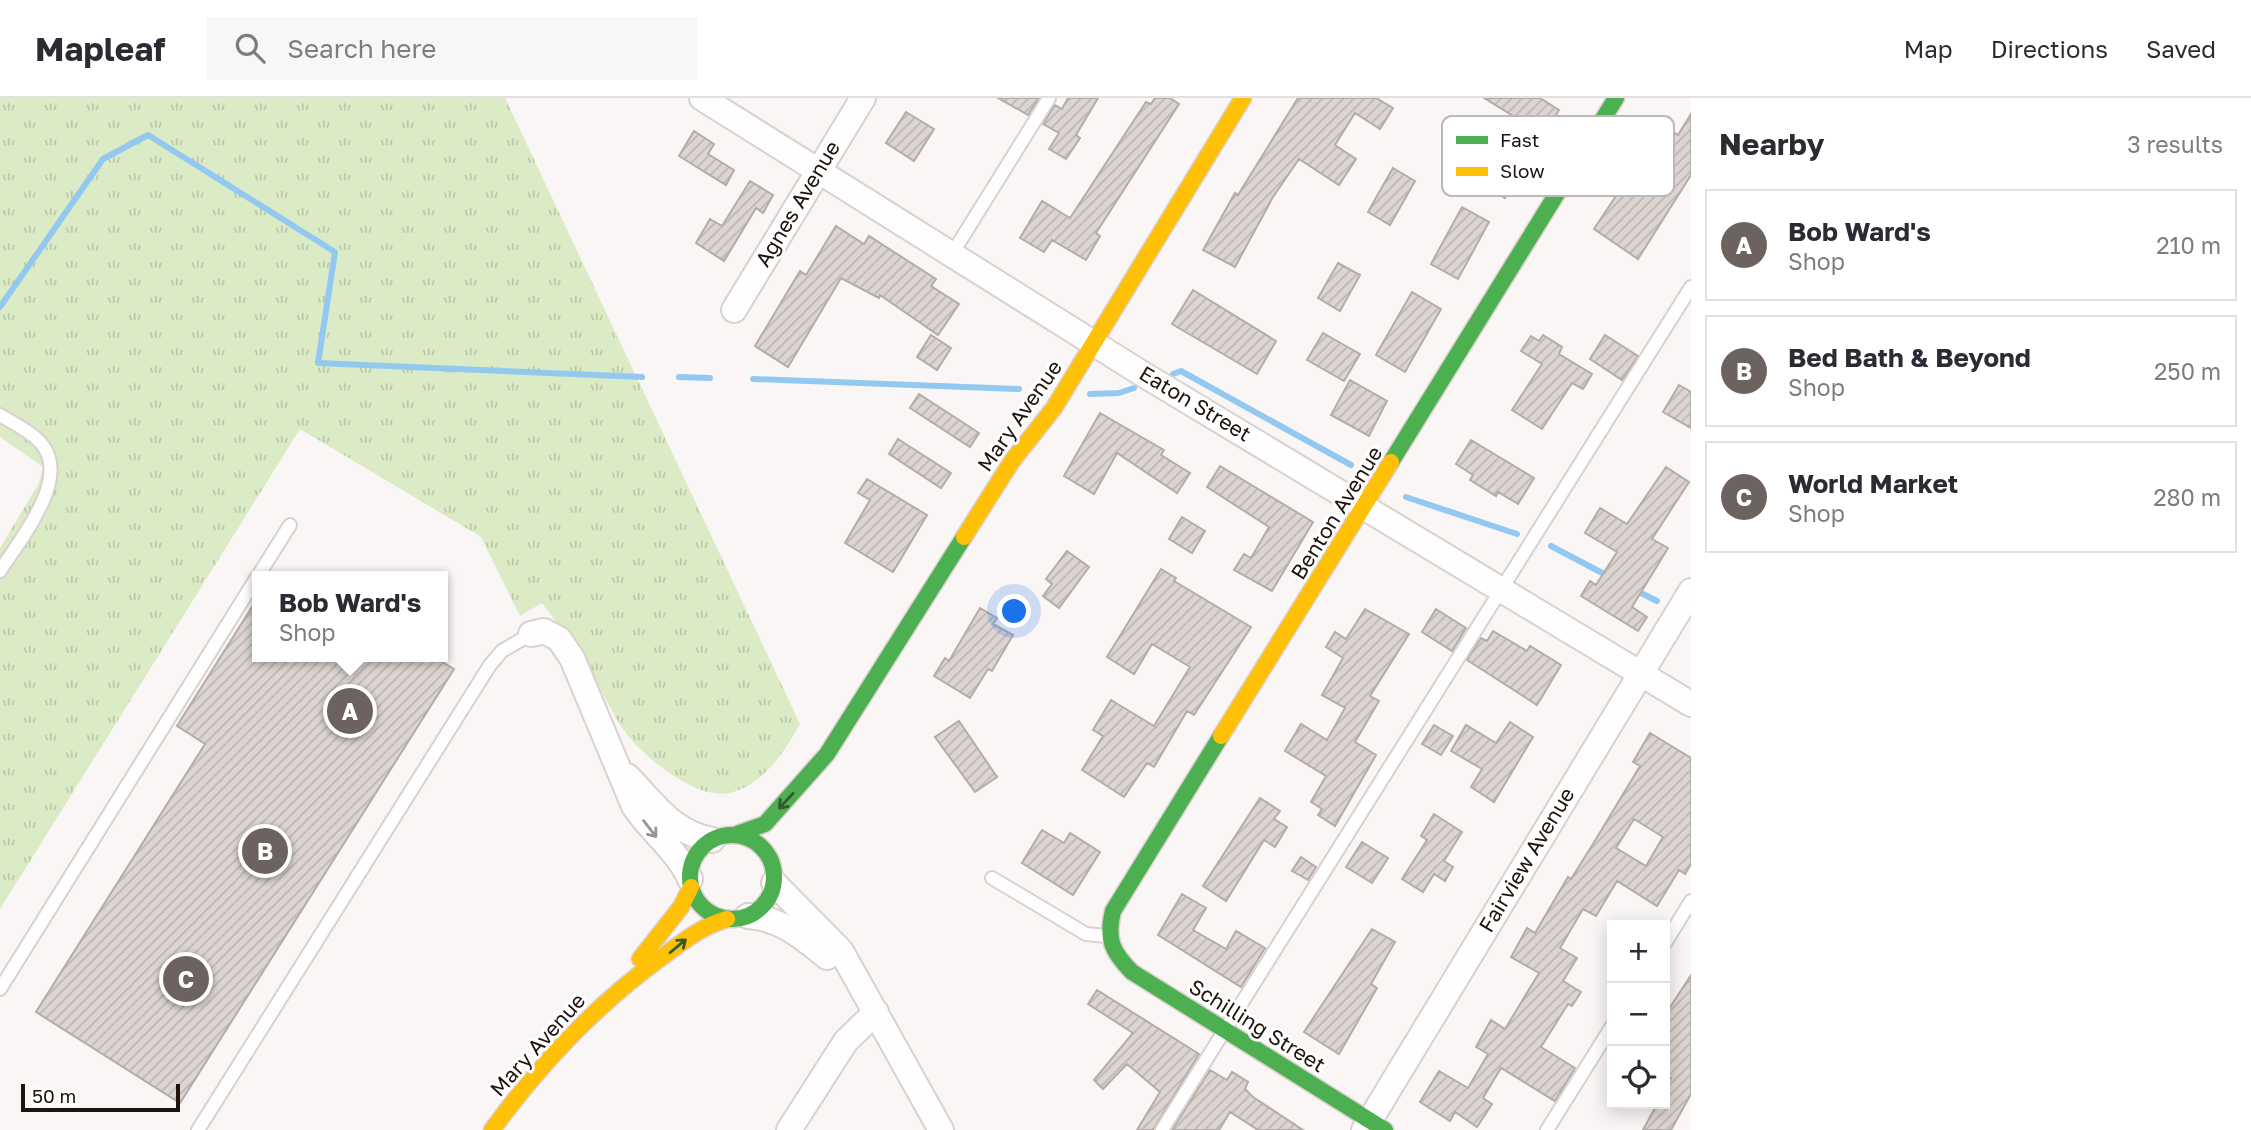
<!DOCTYPE html>
<meta charset="utf-8">
<style>
:root{--surface:#fff;--page:#f7f7f7;--text:#2b2b33;--muted:#7c7c81;--line:#e1e1e2;--accent:#6c625f}
body{margin:0;font-family:"Golos Text",sans-serif;background:var(--page);color:var(--text)}
.controls{position:absolute;right:21px;bottom:21px;display:grid;overflow:hidden;border-radius:0px;box-shadow:0 4px 18px #0003}
.controls button{width:63px;height:63px;display:grid;place-items:center;padding:0;border:0;border-bottom:2px solid var(--line);background:var(--surface);color:var(--text);font:35px sans-serif}
.scale{position:absolute;left:21px;bottom:18px;width:159px;box-sizing:border-box;padding-left:7px;border:4px solid #1f130e;border-top:0;font-size:19px;line-height:24px;white-space:nowrap;color:#1f130e;-webkit-text-stroke:5px #fff;paint-order:stroke}
.you{position:absolute;left:1015px;top:514px;width:24px;height:24px;margin:-18px;border:5px solid #fff;border-radius:50%;background:#1a73e8;box-shadow:0 0 0 10px #1a73e833}
.badge{display:grid;place-items:center;width:46px;height:46px;border-radius:50%;background:var(--accent);color:#fff;font-size:23px;font-weight:700}
.pin{position:absolute;translate:-50% -50%;border:4px solid #fff;box-shadow:0 2px 7px #0006}
.popup{position:absolute;left:252px;top:473px;width:196px;height:91px;box-sizing:border-box;display:grid;place-content:center;border-radius:0px;background:var(--surface);filter:drop-shadow(0 2px 5px #0005);font-size:23px;white-space:nowrap;color:var(--muted)}
.popup b{font-size:26px;color:var(--text)}
.popup::after{content:'';position:absolute;left:50%;top:100%;margin-left:-14px;border:14px solid transparent;border-top-color:var(--surface)}
.list{margin:0;padding:0;list-style:none}
h2{display:flex;justify-content:space-between;align-items:center;height:91px;margin:0;padding:0 28px;font-size:30px}
h2 small{font-size:23px;font-weight:400;color:var(--muted)}
.list li{display:grid;grid-template-columns:46px 1fr auto;gap:21px;align-items:center;box-sizing:border-box;height:112px;margin:0 14px 14px;padding:0 14px;border:2px solid var(--line);border-radius:0px}
.list b{display:block;font-size:26px;white-space:nowrap}
.list p{margin:0;font-size:23px;white-space:nowrap;color:var(--muted)}
.list em{font-size:23px;font-style:normal;color:var(--muted)}
.icon{flex:none;width:38px;height:38px;fill:none;stroke:currentColor;stroke-width:2;stroke-linecap:round;stroke-linejoin:round}
.map{position:relative;flex:none;width:1691px;height:1032px;overflow:hidden}
header{display:flex;align-items:center;gap:42px;box-sizing:border-box;height:98px;padding:0 35px;background:var(--surface);border-bottom:2px solid var(--line)}
header strong{font-size:33px}
nav{display:flex;gap:38px;margin-inline-start:auto;font-size:24px}
.search{width:490px;height:63px;background:var(--page);display:flex;align-items:center;gap:18px;box-sizing:border-box;padding:0 24px;border-radius:0px;color:var(--muted);font-size:26px}
main{display:flex}
aside{flex:1;background:var(--surface)}
.map>svg:first-child{display:block}
</style>
<header>
<strong>Mapleaf</strong>
<div class="search"><svg class="icon" aria-label="search" viewBox="0 0 24 24"><circle cx="10" cy="10" r="6"/><path d="M15 15l6 6"/></svg>Search here</div>
<nav><a>Map</a><a>Directions</a><a>Saved</a></nav>
</header>
<main>
<div class="map">
<svg width="1691" height="1032" viewBox="0 0 1691 1032">
<defs>
<pattern id="grass-tufts" width="24" height="20" patternUnits="userSpaceOnUse" patternTransform="scale(1.75)"><rect width="24" height="20" fill="#dbebc6"/><path d="M3 7l-1-3M5 7V3M7 7l1-3M15 17l-1-3M17 17v-4M19 17l1-3" fill="none" stroke="#bcc9a9"/></pattern>
<pattern id="building-hatch" width="6" height="6" patternUnits="userSpaceOnUse" patternTransform="scale(1.75)"><rect width="6" height="6" fill="#ddd5d2"/><path d="M-1 1l2-2M0 6l6-6M5 7l2-2" fill="none" stroke="#bdb6b3"/></pattern>
</defs>
<rect width="100%" height="100%" fill="#faf6f5"/>
<!-- grass -->
<path fill="url(#grass-tufts)" d="M0,0H505L800,626C784,655 763,687 729,695C698,702 648,662 629,639C615,622 605,599 594,579C578,553 560,529 542,505L520,518L481,439L300,331L0,811V450L39,385L43,369L0,339Z"/>
<g fill="none" stroke-linecap="round" stroke-linejoin="round">
<!-- stream -->
<path stroke="#93c8f0" stroke-width="6" d="M0,209L103,61L148,37L335,154L318,265L642,279
M1173,276L1181,273L1351,367
M679,279L710,280
M753,281L1019,291
M1090,296L1119,295L1134,290
M1406,399L1517,436
M1551,448L1608,478
M1633,491L1657,503"/>
</g>
<!-- building -->
<path fill="url(#building-hatch)" stroke="#b4aca9" stroke-width="2" fill-rule="evenodd" d="M998,0H1039L1028,17Z
M1068,0H1098L1076,37L1080,40L1066,61L1049,51L1059,35L1043,26L1055,7L1062,11Z
M1155,0H1170L1179,6L1096,135L1100,138L1086,162L1052,142L1044,154L1020,140L1042,103L1070,120L1146,4L1151,6Z
M1298,0H1376L1393,10L1380,31L1355,15L1335,47L1356,61L1339,87L1299,61L1273,99L1235,169L1203,152L1235,95L1238,97Z
M1484,0H1540L1559,12L1544,37Z
M906,14L934,31L914,63L886,45Z
M1691,16V77L1638,161L1594,131L1624,86L1622,85L1640,54L1644,57L1662,27L1678,37Z
M694,33L714,46L708,56L734,72L726,87L679,58Z
M1462,40L1519,75L1505,100L1447,64Z
M1393,70L1415,83L1390,127L1368,114Z
M750,83L773,97L763,115L756,110L724,163L696,145L710,121L722,128Z
M1462,109L1489,124L1458,181L1431,166Z
M836,128L864,146L869,138L936,181L931,188L959,206L938,237L880,197L879,200L841,180L788,269L755,248L800,173L806,177Z
M1338,165L1360,177L1340,213L1318,200Z
M1193,192L1276,243L1257,276L1172,226Z
M1412,194L1441,211L1405,274L1376,257Z
M1323,235L1360,256L1344,283L1307,262Z
M931,237L951,250L937,272L917,259Z
M1543,237L1562,249L1559,256L1592,276L1583,291L1572,285L1542,331L1512,312L1542,266L1521,253L1531,238L1539,243Z
M1605,237L1638,258L1622,282L1590,261Z
M1350,282L1387,303L1369,338L1331,317Z
M1679,287L1691,294V330L1663,314Z
M919,296L979,335L970,349L910,310Z
M1100,315L1164,352L1161,357L1190,375L1177,395L1117,355L1094,396L1064,378Z
M898,341L951,375L941,390L889,356Z
M1471,342L1534,380L1518,406L1498,394L1496,398L1470,382L1473,377L1456,366Z
M1220,368L1313,424L1272,493L1234,472L1244,456L1251,460L1269,429L1207,389Z
M1666,369L1689,384L1652,441L1668,450L1632,509L1647,519L1638,533L1581,498L1590,483L1596,487L1617,454L1585,435L1600,410L1627,426Z
M867,381L927,417L893,474L845,445L870,402L858,395Z
M1182,419L1205,433L1192,455L1169,441Z
M1067,453L1089,469L1059,510L1043,498L1052,486L1046,481Z
M1161,471L1176,480L1174,483L1251,529L1194,617L1187,613L1154,669L1147,665L1124,699L1082,672L1103,638L1093,632L1111,602L1154,628L1190,569L1152,546L1134,576L1107,559Z
M257,501V559H434L454,571L180,1005L36,914L205,646L177,628Z
M980,510L997,520L993,526L1013,537L992,573L988,571L970,600L934,578L945,560L949,563Z
M1365,511L1409,536L1370,598L1379,603L1355,644L1376,657L1335,728L1318,717L1322,711L1311,704L1326,678L1285,653L1301,626L1327,642L1345,610L1322,597L1343,560L1326,549L1335,534L1346,541Z
M1436,511L1466,530L1452,553L1422,534Z
M1493,533L1527,553L1530,548L1561,567L1537,607L1467,562L1481,540L1487,543Z
M959,623L997,679L975,694L935,639Z
M1510,624L1533,639L1494,704L1471,689L1482,671L1451,653L1466,627L1496,645Z
M1434,627L1453,638L1441,657L1422,646Z
M1650,635L1691,660V766L1685,776L1679,772L1657,808L1617,783L1596,818L1583,811L1560,850L1577,860L1563,883L1581,894L1572,908L1568,906L1541,949L1575,970L1555,1003L1501,970L1483,1000L1492,1006L1477,1029L1455,1014L1450,1023L1420,1004L1439,973L1468,990L1488,956L1476,949L1491,922L1505,931L1539,875L1511,859L1527,830L1535,835L1568,779L1571,781L1593,746L1640,668L1633,664ZM1634,721L1663,739L1646,768L1616,750Z
M1260,700L1280,713L1274,721L1287,729L1275,749L1264,742L1226,803L1203,788Z
M1434,716L1462,734L1444,763L1453,769L1445,783L1434,776L1423,794L1402,781L1427,742L1421,738Z
M1042,732L1064,745L1070,735L1100,754L1073,797L1022,765Z
M1362,744L1388,760L1372,785L1346,769Z
M1301,759L1316,769L1308,782L1292,773Z
M1182,796L1206,810L1193,832L1226,851L1236,833L1265,850L1241,889L1158,837Z
M1372,831L1395,844L1371,886L1377,890L1339,956L1304,934Z
M1691,877V996L1671,1032H1643L1657,1006H1665V992L1671,980L1665,977V917Z
M1097,892L1199,956L1153,1032H1137L1160,994L1127,966L1103,991L1094,982L1133,935L1088,906Z
M1210,972L1227,982L1232,974L1248,984L1245,991L1253,999L1303,1032H1258L1230,1014L1219,1032H1172Z"/>
<g fill="none" stroke-linecap="round" stroke-linejoin="round">
<defs>
<path id="lane" d="M952,156L1049,0
M0,317C13,325 30,333 40,344C73,379 20,441 0,473
M258,478L290,427
M992,780L1086,836L1106,838
M1665,845L1691,803
M0,891L257,479
M198,1032L490,567L502,553L531,536
M1162,1032L1691,189
M1547,1032L1612,928"/>
<path id="street" d="M702,0L1141,275L1691,606
M734,212L863,0
M531,536L544,533L559,541L572,560L634,708C651,734 678,753 690,781
M627,678C655,706 671,734 712,742
M774,785L841,853L941,1032
M748,818C781,820 803,840 827,859
M789,1032L846,943L876,914
M1364,1032L1691,493"/>
<path id="fast" d="M1391,364L1616,0
M1221,638L1113,813C1106,841 1112,854 1132,874L1385,1032
M737,736L765,726L827,656L964,439
M690 779a42 42 0 1 1 84 0a42 42 0 1 1-84 0Z"/>
<path id="slow" d="M964,439L1012,363L1054,310L1243,0
M1221,638L1391,364
M640,861L681,809L691,789
M492,1032C540,966 596,907 662,859C684,843 702,828 727,821"/>
</defs>
<!-- lane casing -->
<use href="#lane" stroke="#dad1ce" stroke-width="16"/>
<!-- street casing -->
<use href="#street" stroke="#dad1ce" stroke-width="28"/>
<!-- fast casing -->
<use href="#fast" stroke="#dad1ce" stroke-width="19"/>
<!-- slow casing -->
<use href="#slow" stroke="#dad1ce" stroke-width="19"/>
<!-- lane -->
<use href="#lane" stroke="#fefefe" stroke-width="12"/>
<!-- street -->
<use href="#street" stroke="#fefefe" stroke-width="24"/>
<!-- fast -->
<use href="#fast" stroke="#4caf50" stroke-width="16"/>
<!-- slow -->
<use href="#slow" stroke="#ffc107" stroke-width="16"/>
</g>
<!-- one-way arrows -->
<defs><path id="oneway-shaft" d="M-6 0H5M1.5-3L5.5 0L1.5 3" fill="none" stroke-width="1.6" stroke-linecap="round" stroke-linejoin="round" transform="scale(1.75)"/></defs>
<g stroke="#33592c">
<use href="#oneway-shaft" transform="translate(786 703) rotate(133)"/>
<use href="#oneway-shaft" transform="translate(678 848) rotate(-40)"/>
</g>
<use stroke="#9a9492" href="#oneway-shaft" transform="translate(650 731) rotate(52)"/>
<g text-anchor="middle" stroke-width="6" stroke-linejoin="round" paint-order="stroke">
<!-- street labels -->
<g font-size="21" fill="#1f130e" stroke="#fff">
<text transform="translate(798 106) rotate(-59)" y="7">Agnes Avenue</text>
<text transform="translate(1195 306) rotate(31)" y="7">Eaton Street</text>
<text transform="translate(1020 318) rotate(-55)" y="7">Mary Avenue</text>
<text transform="translate(1337 415) rotate(-58)" y="7">Benton Avenue</text>
<text transform="translate(1527 762) rotate(-59)" y="7">Fairview Avenue</text>
<text transform="translate(1257 928) rotate(32)" y="7">Schilling Street</text>
<text transform="translate(538 947) rotate(-48)" y="7">Mary Avenue</text>
</g>
</g>
<!-- legend -->
<rect x="1442" y="18" width="232" height="80" rx="10" fill="#fff" stroke="#bcb8b7" stroke-width="2"/>
<rect x="1456" y="38" width="32" height="8" fill="#4caf50"/>
<rect x="1456" y="69" width="32" height="9" fill="#ffc107"/>
<g font-size="19" fill="#1f130e">
<text x="1500" y="49">Fast</text>
<text x="1500" y="80">Slow</text>
</g>
</svg>
<div class="controls">
<button>+</button>
<button>−</button>
<button><svg class="icon" aria-label="locate" viewBox="0 0 24 24"><circle cx="12" cy="12" r="6"/><path d="M12 2v4M12 18v4M2 12h4M18 12h4"/></svg></button>
</div>
<div class="scale">50 m</div>
<div class="you"></div>
<div class="pin badge" style="left:350px;top:613px">A</div>
<div class="popup"><b>Bob Ward's</b>Shop</div>
<div class="pin badge" style="left:265px;top:753px">B</div>
<div class="pin badge" style="left:186px;top:881px">C</div>
</div>
<aside>
<h2>Nearby<small>3 results</small></h2>
<ul class="list">
<li><span class="badge">A</span><div><b>Bob Ward's</b><p>Shop</p></div><em>210 m</em></li>
<li><span class="badge">B</span><div><b>Bed Bath &amp; Beyond</b><p>Shop</p></div><em>250 m</em></li>
<li><span class="badge">C</span><div><b>World Market</b><p>Shop</p></div><em>280 m</em></li>
</ul>
</aside>
</main>
